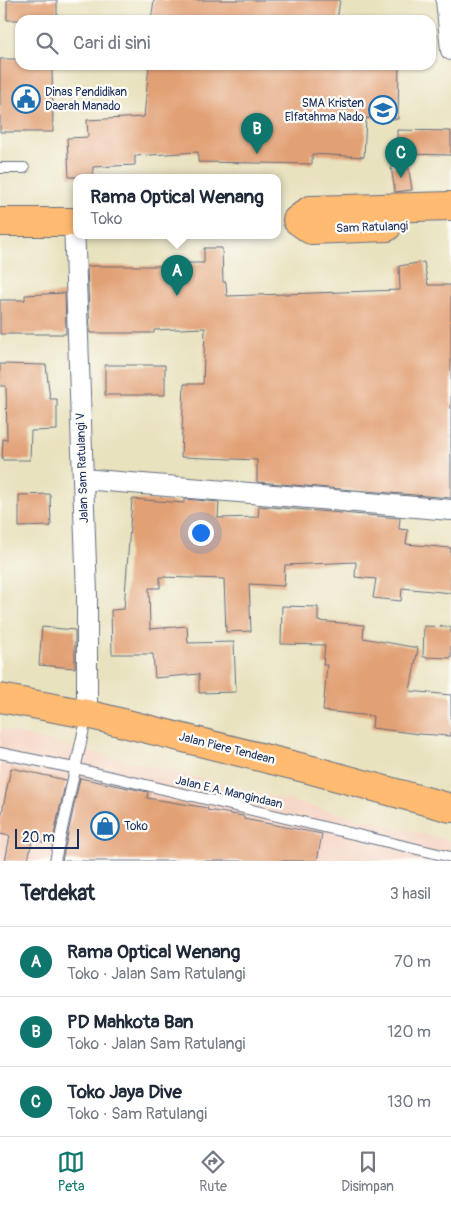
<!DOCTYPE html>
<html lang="id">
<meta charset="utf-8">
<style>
:root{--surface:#fff;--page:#f2f2f3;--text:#1f2937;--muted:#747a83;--line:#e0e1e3;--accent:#0f766e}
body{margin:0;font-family:Pangolin,sans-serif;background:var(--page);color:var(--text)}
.scale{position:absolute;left:15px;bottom:12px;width:64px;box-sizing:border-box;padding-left:5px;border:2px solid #1b2f5e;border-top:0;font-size:14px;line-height:18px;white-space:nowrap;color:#1b2f5e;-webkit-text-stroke:4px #fdfcf7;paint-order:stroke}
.you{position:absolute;left:200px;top:532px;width:18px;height:18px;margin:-12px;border:4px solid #fff;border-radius:50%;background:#1a73e8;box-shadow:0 0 0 8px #1a73e833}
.badge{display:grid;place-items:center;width:32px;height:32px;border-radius:50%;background:var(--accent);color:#fff;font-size:16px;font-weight:700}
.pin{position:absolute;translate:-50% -41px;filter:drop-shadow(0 1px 2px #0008)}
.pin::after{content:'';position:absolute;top:26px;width:18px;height:15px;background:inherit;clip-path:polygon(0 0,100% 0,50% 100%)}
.popup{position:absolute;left:73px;top:174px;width:208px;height:65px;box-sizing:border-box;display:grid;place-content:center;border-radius:10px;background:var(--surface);filter:drop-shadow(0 1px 4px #0005);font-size:16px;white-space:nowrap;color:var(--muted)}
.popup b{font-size:19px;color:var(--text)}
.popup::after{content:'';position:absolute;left:50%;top:100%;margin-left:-10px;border:10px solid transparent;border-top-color:var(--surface)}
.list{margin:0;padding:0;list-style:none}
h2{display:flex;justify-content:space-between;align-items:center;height:65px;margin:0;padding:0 20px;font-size:21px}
h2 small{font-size:16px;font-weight:400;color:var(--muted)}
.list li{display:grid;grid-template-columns:32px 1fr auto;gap:15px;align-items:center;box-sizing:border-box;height:70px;padding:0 20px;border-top:1px solid var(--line)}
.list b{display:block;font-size:19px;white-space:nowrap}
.list p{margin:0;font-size:16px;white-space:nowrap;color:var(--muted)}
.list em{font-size:16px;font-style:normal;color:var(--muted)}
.icon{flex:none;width:28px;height:28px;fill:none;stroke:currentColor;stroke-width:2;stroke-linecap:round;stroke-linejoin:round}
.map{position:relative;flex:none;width:451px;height:861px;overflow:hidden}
.search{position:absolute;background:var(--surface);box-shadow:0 1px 4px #0004;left:15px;right:15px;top:15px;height:55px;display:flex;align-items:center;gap:12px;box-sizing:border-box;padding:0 18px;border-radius:15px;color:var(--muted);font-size:19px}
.sheet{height:275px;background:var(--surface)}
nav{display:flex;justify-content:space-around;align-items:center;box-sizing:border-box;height:70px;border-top:1px solid var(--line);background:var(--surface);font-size:14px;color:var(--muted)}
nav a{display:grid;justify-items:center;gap:2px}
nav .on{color:var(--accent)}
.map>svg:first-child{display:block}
</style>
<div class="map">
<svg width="451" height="861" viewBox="0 0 451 861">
<rect width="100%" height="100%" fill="#fdfcf7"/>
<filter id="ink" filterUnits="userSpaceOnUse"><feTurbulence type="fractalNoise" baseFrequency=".02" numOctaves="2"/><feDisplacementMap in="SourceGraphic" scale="10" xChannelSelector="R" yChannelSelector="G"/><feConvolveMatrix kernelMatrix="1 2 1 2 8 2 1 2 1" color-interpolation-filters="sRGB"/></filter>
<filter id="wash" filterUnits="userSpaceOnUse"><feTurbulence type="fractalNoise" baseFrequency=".0096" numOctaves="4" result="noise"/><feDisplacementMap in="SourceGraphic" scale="20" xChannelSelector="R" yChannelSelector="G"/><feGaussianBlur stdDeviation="1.12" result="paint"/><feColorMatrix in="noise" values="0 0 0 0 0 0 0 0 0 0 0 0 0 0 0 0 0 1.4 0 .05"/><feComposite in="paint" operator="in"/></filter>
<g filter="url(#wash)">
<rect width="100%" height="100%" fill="#e9e2bf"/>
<!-- built -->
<path fill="#f5d3c2" d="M0,729L451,841V861H0Z"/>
<g id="blocks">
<!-- building -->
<path fill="#e2a074" d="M7,0H57V20H7Z
M154,0H340L337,20H151Z
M0,59H20V65H52L53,132H0Z
M149,65H399L398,119L366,118L364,157L312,154V164L198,162V152L135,156V165L93,167V177H69L67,138L88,137L87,120L144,117Z
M397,130L451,131V155L397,154Z
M408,164L412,190L395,192L391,167Z
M204,248H222L223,282H226L227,296L400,290L399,266L424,262L428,285H451V498L257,482V460L181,457L184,384H203L205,328L154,330V333H90L87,266H163V263H204Z
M65,293L66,334H0V300H25V295Z
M0,364L46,365L50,399H57V430L31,431L30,460H2L3,439L7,440L6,386H0Z
M105,365H165V395H105Z
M50,494L51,526L19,527V495Z
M132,499L184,503V499L219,502L218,518L258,517L259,506L400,518L399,529L408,530L406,544L451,548V593L402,588L401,601L373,598L376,579L355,577L356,562L285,565L284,586L249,584L251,631L226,632L224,579L160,577V588H149L150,629L187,626L188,643L234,642L236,692L199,693V674L155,678L153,654H112L111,610L124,609Z
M282,606L318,607V621L364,625L363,638L418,648L410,691L451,695V736L419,734L372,728L373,716L323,711L327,665H323L325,645L281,644Z
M424,626L451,627V658L423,657Z
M42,627L75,630V668L39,665Z
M11,768L66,780L52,844L32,840L28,861H5L10,836L0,834V822Z
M80,778L148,792L147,798L208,808L207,810L244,816V819L322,834L317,861H62Z"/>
</g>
</g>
<g filter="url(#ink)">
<use href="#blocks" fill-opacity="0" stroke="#636e80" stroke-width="1"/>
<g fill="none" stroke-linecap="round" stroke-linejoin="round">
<defs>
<path id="lane" d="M0,168H24
M0,753L74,768L451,857
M55,861L87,715"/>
<path id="street" d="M446,0L451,50
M74,222L87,594V714
M83,479L451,510"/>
<path id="primary" d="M297,220L310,210L451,206
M297,220L311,230L387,227
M0,222H77"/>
<path id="highway" d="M0,698L87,714L312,770L451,808"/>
</defs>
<!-- lane casing -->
<use href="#lane" stroke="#636e80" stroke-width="12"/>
<!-- street casing -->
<use href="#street" stroke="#636e80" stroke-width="22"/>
<!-- primary casing -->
<use href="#primary" stroke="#636e80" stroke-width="30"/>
<!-- highway casing -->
<use href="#highway" stroke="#636e80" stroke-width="30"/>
<!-- lane -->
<use href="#lane" stroke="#fff" stroke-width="10"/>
<!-- street -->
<use href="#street" stroke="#fff" stroke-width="20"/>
<!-- primary -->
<use href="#primary" stroke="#ffbb71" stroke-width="28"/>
<!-- highway -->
<use href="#highway" stroke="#ffbb71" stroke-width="28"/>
</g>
</g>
<!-- icons -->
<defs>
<symbol id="civic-ring" viewBox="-11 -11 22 22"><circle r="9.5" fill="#fdfcf7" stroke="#1f6fb2" stroke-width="1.5"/><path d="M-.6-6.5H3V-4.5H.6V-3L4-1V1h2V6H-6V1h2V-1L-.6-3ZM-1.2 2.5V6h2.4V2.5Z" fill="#1f6fb2"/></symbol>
<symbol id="school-ring" viewBox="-11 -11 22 22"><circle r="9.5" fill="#fdfcf7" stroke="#1f6fb2" stroke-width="1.5"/><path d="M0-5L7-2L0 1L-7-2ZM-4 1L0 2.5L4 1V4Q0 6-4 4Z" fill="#1f6fb2"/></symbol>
<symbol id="shop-ring" viewBox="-11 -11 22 22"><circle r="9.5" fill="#fdfcf7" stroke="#1f6fb2" stroke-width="1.5"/><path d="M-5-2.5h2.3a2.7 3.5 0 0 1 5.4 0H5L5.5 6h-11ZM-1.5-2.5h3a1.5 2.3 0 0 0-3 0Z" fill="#1f6fb2"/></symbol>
</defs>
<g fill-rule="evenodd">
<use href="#civic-ring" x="10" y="83" width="32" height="32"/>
<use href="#school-ring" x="367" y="94" width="32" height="32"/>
<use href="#shop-ring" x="89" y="810" width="32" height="32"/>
</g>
<g text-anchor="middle" stroke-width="4.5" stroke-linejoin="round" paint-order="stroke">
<!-- poi labels -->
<g font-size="12" fill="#1b2f5e" stroke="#fdfcf7" text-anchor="start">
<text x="45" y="96">Dinas Pendidikan<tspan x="45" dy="14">Daerah Manado</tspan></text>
<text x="364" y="107" text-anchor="end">SMA Kristen<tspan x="364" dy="14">Elfatahma Nado</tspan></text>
<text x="124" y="830">Toko</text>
</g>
<!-- street labels -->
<g font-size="12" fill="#1b2f5e" stroke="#fdfcf7">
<text transform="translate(372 227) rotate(-2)" y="4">Sam Ratulangi</text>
<text transform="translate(82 468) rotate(-92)" y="4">Jalan Sam Ratulangi V</text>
<text transform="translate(227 748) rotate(14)" y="4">Jalan Piere Tendean</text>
<text transform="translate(229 792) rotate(13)" y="4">Jalan E.A. Mangindaan</text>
</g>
</g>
</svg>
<div class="scale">20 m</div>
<div class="you"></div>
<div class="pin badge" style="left:177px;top:296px">A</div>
<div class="popup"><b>Rama Optical Wenang</b>Toko</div>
<div class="pin badge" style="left:257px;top:154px">B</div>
<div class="pin badge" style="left:401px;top:178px">C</div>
<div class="search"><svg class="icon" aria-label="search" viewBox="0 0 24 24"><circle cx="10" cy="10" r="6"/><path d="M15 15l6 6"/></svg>Cari di sini</div>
</div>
<section class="sheet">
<h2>Terdekat<small>3 hasil</small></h2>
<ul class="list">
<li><span class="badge">A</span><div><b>Rama Optical Wenang</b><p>Toko · Jalan Sam Ratulangi</p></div><em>70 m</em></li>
<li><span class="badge">B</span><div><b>PD Mahkota Ban</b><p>Toko · Jalan Sam Ratulangi</p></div><em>120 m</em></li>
<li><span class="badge">C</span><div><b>Toko Jaya Dive</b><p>Toko · Sam Ratulangi</p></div><em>130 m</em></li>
</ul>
</section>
<nav>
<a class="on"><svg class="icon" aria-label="map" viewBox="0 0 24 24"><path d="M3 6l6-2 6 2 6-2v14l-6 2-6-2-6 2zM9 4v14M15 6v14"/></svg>Peta</a>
<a><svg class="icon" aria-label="directions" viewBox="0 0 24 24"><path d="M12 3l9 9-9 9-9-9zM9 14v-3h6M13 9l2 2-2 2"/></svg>Rute</a>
<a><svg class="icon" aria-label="saved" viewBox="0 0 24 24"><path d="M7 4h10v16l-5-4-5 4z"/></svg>Disimpan</a>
</nav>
